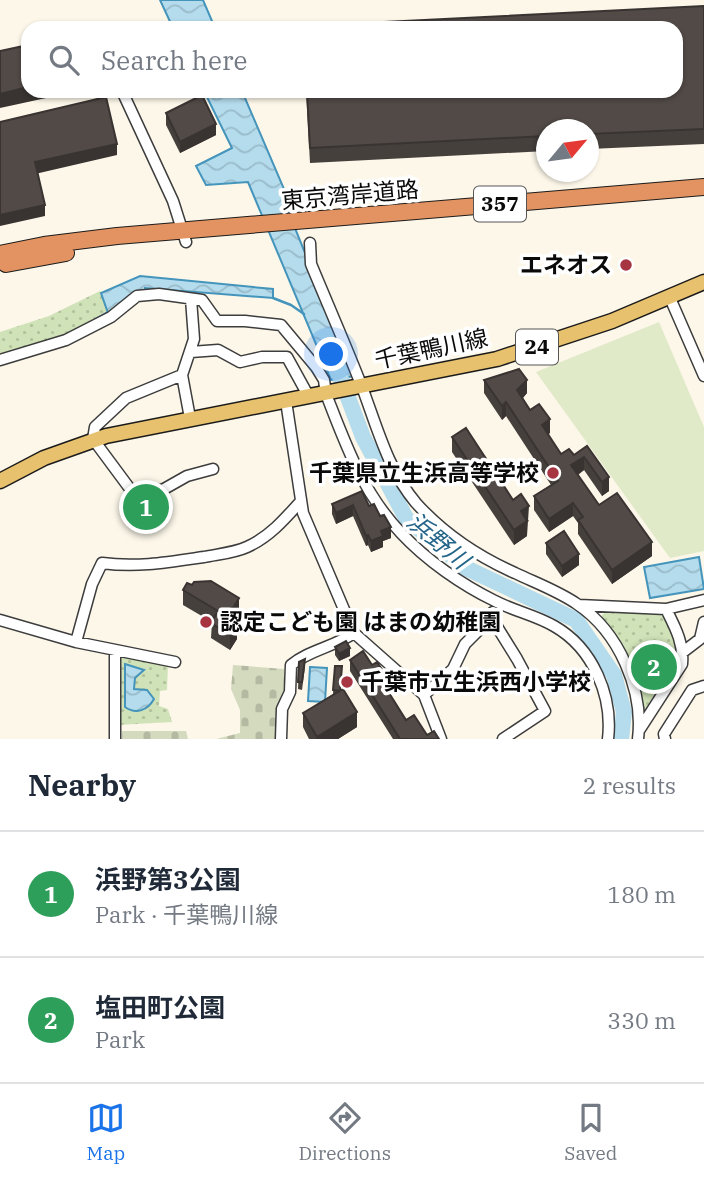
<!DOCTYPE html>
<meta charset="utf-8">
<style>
:root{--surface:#fff;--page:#f2f2f3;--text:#1f2937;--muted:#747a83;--line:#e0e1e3;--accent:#1a73e8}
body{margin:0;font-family:"IBM Plex Serif","Noto Sans JP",serif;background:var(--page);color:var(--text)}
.compass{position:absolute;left:536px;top:119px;width:63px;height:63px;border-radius:50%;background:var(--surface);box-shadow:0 2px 5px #0004;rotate:61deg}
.you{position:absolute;left:332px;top:355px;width:24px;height:24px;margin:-18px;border:5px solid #fff;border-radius:50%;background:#1a73e8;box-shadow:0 0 0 10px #1a73e833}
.badge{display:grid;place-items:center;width:46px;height:46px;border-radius:50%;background:var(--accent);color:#fff;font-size:23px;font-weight:700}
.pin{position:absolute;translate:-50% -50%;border:4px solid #fff;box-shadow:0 2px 7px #0006}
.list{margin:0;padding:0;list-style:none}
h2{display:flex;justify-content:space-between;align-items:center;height:91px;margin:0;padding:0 28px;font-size:30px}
h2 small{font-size:23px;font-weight:400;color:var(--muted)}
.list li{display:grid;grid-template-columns:46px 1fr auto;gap:21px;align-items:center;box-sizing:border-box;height:126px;padding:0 28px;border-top:2px solid var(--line)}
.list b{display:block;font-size:26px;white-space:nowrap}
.list p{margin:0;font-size:23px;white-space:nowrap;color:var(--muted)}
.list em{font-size:23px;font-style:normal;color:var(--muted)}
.icon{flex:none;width:38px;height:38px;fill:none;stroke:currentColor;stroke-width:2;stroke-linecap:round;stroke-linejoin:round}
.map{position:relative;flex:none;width:704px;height:739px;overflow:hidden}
.search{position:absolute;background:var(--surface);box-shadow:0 2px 5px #0004;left:21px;right:21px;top:21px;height:77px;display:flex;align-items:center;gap:18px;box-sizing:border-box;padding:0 24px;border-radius:21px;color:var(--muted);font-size:26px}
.sheet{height:343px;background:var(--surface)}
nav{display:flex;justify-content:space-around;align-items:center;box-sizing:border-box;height:98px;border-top:2px solid var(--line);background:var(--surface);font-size:19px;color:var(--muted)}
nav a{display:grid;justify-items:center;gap:4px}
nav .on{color:var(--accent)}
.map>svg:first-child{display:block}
</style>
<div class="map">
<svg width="704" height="739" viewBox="0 0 704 739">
<defs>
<pattern id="cemetery-stones" width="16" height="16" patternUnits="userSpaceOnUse" patternTransform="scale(1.75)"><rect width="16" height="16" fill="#d3dabe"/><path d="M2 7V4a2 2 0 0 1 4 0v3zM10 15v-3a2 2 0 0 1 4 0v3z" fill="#b4baa2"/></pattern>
<pattern id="park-dots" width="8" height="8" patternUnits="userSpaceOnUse" patternTransform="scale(1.75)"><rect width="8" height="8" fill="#d0e2b7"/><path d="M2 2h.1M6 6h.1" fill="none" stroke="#b1c19c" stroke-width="1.8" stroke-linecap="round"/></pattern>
<pattern id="water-waves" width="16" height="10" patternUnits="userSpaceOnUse" patternTransform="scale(1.75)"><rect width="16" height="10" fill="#b4dced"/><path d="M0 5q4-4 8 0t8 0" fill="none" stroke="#99bbca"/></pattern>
</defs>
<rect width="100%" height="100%" fill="#fcf7e9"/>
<!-- cemetery -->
<path fill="url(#cemetery-stones)" d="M233,665L284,669L287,690L279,739H216L240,733V710L231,689Z
M122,731H186L188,739H122Z"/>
<!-- park -->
<path fill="url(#park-dots)" d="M100,291L107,311L63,336L0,355V332L49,316Z
M152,496L158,513L148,516L146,512L138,510L136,505L139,500Z
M606,612L664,615L680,645L681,662L643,720L640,694L602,621V615Z
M117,654L168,664L167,690L160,691L159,706L168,709L172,722L117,725Z"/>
<!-- pitch -->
<path fill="#e1eac8" d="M659,322L704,427V551L670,558L536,372Z"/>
<!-- water -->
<path fill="url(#water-waves)" stroke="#4494bb" stroke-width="2" d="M160,0H203L215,28H173Z
M204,91H242L290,203L288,211L355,376L331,380L248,182L206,185L196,166L232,148Z
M140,276L273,289V298L145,288V290L108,313L101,293Z
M699,557L704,589L650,598L644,567Z
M125,664L144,670L135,678L134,689L147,690L154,699C148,710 136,715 125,707Z
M310,667L327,668L325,702L308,701Z"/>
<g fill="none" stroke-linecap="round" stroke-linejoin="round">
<!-- stream -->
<path stroke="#4494bb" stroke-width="2.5" d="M273,298L291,305L304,314
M96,319L108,312"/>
<!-- river -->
<path stroke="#b4dced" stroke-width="16" d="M333,358L363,437L406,518L464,567L576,620L614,675L624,712L621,739"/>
<defs>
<path id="minor" d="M122,91L173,201L186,242
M310,243L311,264C328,305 346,346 362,387C377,427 388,470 416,503C443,533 479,557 515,573C536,583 558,591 577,604C619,632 644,690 638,739
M670,298L704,376
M191,352L218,350L240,362L262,357H287L309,397
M0,360L66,340L111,317L137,296L159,294L202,300L217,321H245L281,325L316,367L324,380L326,394C346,445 362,492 401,533C426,560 462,585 495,601C514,611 535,615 554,626C593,648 613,696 608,739
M182,375L126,398L95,427L93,439L136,497L164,489L187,476L213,469
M286,401L303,513L354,633L424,695L441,739
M190,418L182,375L194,339L191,299
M579,605L666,609L704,600
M491,617L517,659L545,711L503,739
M0,620L76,642L175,662
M76,642L92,584L102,563C137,568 170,562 204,557C219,554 234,553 247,547C269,537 284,520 300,502
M115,651V739
M683,652L700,639L704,622
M424,695L453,669L465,644L489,620L493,612
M640,729L682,664C684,643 675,627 666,609
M281,739L282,709L290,692L291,665C309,650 334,647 354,633
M665,739L664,734L692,690L704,686"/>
<path id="major" d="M0,481L44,458L106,436L497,359L612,321L704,282"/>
<path id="highway" d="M0,254L44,245L117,236L704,187
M6,264L66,253"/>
</defs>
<!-- minor casing -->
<use href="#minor" stroke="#3d3d3d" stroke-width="13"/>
<!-- major casing -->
<use href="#major" stroke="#1b1b1b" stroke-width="17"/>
<!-- highway casing -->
<use href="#highway" stroke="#1b1b1b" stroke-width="18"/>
<!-- minor -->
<use href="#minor" stroke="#fff" stroke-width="10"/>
<!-- major -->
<use href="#major" stroke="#e7c16e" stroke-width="14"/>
<!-- highway -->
<use href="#highway" stroke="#e29361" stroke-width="16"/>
</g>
<!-- wall -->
<path fill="#46403d" d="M704,6V144L589,149V130H547V151L310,163L306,91H676Z
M166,113L216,135L180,153L166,125Z
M484,380L527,393L523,398L530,410L550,433L548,434L561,454L574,455L587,446L609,491L602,496L584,470L578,475L599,505L652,556L612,584L578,534V523L573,516L549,532L534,510V496L551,485L506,416L502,420L484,393Z
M452,437L513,500L529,521L527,522V536L514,545L452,452Z
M332,504L369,506L380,516L391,538L383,541V547L371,552L368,545L366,546L353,516L336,524L332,514Z
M546,543L579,565L562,577L546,554Z
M183,590L239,613L234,622L237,639L230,650L211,638L212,622L183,605Z
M335,647L350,656L339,661L335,655Z
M350,660L372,665L406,720L427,735L439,739H393L350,671Z
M299,662L305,667L302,690L298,689Z
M335,666L342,674L341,689L357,727L338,739H309L303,727V713L333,694Z"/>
<!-- shaded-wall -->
<path fill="#393432" d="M28,87V91H60V95L0,108V94Z
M216,124V135L180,153V142Z
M117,144V155L35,174V162Z
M45,205V216L0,226V215Z
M527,380V393L517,404V390Z
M506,402V416L502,420V406Z
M550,419V433L542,438V425Z
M584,457V470L571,479V465Z
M609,477V491L602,496V482Z
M573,503V516L549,532V519Z
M353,505V516L336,524V513Z
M529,506L527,536L514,545V530L521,511Z
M391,527V538L383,541V547L371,552V541L381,531Z
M368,535V545L366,546V536Z
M652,542V556L612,584V570Z
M579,554V565L562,577V566Z
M239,598V613L227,633V618Z
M237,624V639L230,650V635Z
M350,648V656L339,661V654Z
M385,674V685L379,677Z
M357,712V727L338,739H317V737Z"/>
<!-- building -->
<path fill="#514a47" stroke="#393432" stroke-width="2" d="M704,6V129L589,134V130H547V136L310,148L307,91H676V28H304V26Z
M28,45V87L0,94V51Z
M202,95L216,124L180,142L166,113Z
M106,97L117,144L35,162L45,205L0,215V122Z
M519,369L527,380L517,390L530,410L539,404L550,419L542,425L561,454L569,449L574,455L587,446L609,477L602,482L584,457L571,465L599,505L617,493L652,542L612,570L578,520L583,517L573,503L549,519L534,496L558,481L506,402L502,406L484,380Z
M466,428L513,500L521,494L529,506L521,511L527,521L514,530L452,437Z
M362,491L369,506L374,504L380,516L384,515L391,527L381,531L383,536L371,541L368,535L366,536L353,505L336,513L332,504Z
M564,531L579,554L562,566L546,543Z
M211,581L239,598L227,618L237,624L230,635L211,623L218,611L183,590L187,583L192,585L194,582Z
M346,641L350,648L339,654L335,647Z
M363,651L372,665L377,662L385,674L379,677L406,720L414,715L427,735L434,731L439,739H400L350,660Z
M305,659L302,682H298L299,662Z
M335,666H342L340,691L333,690Z
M343,689L357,712L317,737L303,713Z"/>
<!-- markers -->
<g fill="#a73441" stroke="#fff" stroke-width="2.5">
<circle cx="626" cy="265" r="7"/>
<circle cx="553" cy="473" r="7"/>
<circle cx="206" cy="622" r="7"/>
<circle cx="347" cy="682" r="7"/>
</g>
<g text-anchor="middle" stroke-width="7" stroke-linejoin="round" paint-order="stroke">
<!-- shield labels -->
<g fill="#fff" stroke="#545454" stroke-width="2">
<rect x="474" y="186.5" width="52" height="35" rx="5"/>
<rect x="516" y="329.5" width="42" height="35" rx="5"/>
</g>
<g font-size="21" font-weight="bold" fill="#0a0a0a">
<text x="500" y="211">357</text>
<text x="537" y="354">24</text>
</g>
<!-- street labels -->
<g font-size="23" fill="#0a0a0a" stroke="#fff">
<text transform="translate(350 195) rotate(-5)" y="8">東京湾岸道路</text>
<text transform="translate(431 349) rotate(-12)" y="8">千葉鴨川線</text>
</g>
<!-- poi labels -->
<g font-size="23" font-weight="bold" fill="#0a0a0a" stroke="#fff" text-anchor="end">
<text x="612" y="273">エネオス</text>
<text x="539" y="481">千葉県立生浜高等学校</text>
<text x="220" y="630" text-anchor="start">認定こども園 はまの幼稚園</text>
<text x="361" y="690" text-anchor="start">千葉市立生浜西小学校</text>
</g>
<!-- water labels -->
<g font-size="24" font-style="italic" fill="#24658a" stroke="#fff">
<text transform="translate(438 541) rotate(40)" y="8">浜野川</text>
</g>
</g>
</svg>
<svg class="compass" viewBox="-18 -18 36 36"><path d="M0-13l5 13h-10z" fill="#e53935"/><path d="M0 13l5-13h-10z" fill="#747a83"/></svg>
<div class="you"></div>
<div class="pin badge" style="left:146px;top:507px;background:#2e9e5b">1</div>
<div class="pin badge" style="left:654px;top:667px;background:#2e9e5b">2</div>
<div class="search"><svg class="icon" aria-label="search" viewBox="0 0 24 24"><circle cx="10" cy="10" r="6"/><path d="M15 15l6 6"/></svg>Search here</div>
</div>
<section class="sheet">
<h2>Nearby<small>2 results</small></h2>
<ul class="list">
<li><span class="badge" style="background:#2e9e5b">1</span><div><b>浜野第3公園</b><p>Park · 千葉鴨川線</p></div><em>180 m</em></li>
<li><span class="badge" style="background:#2e9e5b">2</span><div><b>塩田町公園</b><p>Park</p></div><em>330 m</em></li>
</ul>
</section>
<nav>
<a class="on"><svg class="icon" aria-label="map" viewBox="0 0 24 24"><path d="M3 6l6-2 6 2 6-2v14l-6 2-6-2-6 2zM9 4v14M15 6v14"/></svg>Map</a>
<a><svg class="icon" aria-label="directions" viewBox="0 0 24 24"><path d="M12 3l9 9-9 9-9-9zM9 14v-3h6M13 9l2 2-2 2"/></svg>Directions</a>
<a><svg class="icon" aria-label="saved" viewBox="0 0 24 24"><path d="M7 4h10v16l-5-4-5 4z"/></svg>Saved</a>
</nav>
